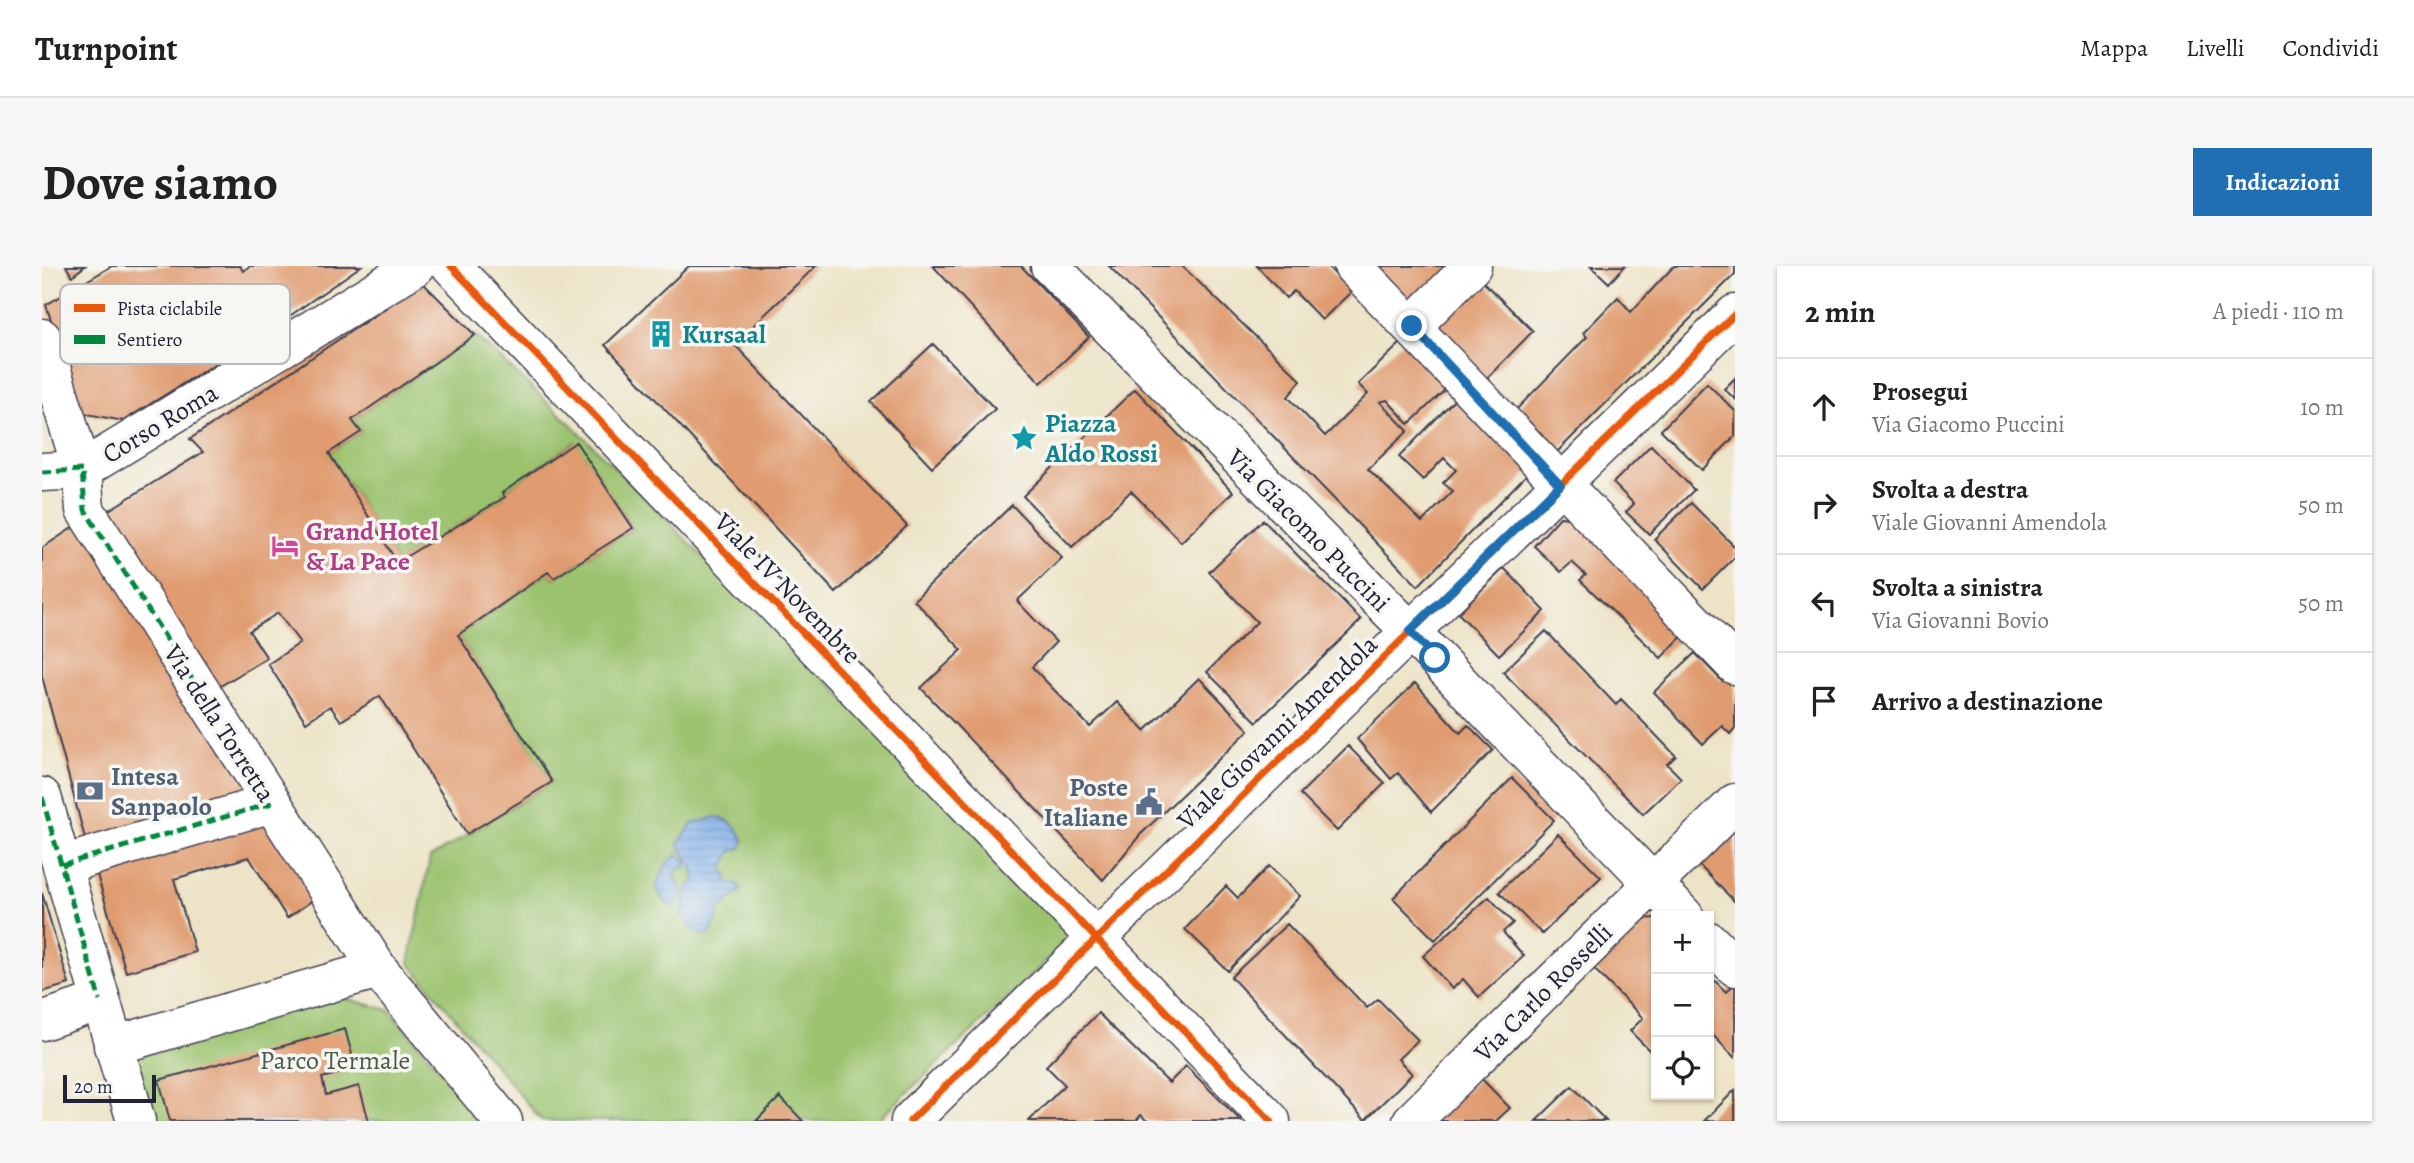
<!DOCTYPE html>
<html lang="it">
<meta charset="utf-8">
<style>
:root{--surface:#fff;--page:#f6f6f6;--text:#222;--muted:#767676;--line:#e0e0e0;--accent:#1f6fb2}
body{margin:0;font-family:Alegreya,serif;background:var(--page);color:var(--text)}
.controls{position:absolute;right:21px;bottom:21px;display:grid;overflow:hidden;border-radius:0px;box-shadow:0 2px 5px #0004}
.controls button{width:63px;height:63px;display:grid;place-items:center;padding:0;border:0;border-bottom:2px solid var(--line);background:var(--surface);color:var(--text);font:35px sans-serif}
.scale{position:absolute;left:21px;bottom:18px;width:93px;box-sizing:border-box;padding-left:7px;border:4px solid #22223b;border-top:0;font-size:19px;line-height:24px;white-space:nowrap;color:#22223b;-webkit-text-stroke:5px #f6f6f2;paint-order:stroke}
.stop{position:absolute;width:21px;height:21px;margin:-16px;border:5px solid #1f6fb2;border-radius:50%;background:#fff}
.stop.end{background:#1f6fb2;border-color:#fff;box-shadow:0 2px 7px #0008}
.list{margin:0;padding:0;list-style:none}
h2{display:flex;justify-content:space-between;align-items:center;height:91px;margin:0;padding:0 28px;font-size:30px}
h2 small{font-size:23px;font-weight:400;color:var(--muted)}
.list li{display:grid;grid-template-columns:46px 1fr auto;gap:21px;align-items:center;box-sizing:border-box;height:98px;padding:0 28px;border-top:2px solid var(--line)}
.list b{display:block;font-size:26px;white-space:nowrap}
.list p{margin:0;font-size:23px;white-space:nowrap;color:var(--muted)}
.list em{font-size:23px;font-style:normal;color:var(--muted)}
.icon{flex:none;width:38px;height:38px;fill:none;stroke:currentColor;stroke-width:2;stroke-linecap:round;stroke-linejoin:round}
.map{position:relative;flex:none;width:1693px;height:855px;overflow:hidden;border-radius:0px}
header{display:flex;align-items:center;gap:42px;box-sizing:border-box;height:98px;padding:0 35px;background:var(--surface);border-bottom:2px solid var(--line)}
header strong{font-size:33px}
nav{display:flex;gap:38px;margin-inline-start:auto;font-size:24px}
.intro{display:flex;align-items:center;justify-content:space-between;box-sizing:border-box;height:168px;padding:0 42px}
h1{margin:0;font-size:49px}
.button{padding:18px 32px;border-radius:0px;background:var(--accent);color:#fff;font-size:24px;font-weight:700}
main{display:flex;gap:42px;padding:0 42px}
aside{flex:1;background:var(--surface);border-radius:0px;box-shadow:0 2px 5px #0004}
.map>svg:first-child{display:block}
</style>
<header>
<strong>Turnpoint</strong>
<nav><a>Mappa</a><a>Livelli</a><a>Condividi</a></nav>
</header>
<div class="intro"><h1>Dove siamo</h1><a class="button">Indicazioni</a></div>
<main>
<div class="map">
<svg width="1693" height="855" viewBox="0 0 1693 855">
<defs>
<pattern id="water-rules" width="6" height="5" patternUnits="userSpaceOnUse" patternTransform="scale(1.75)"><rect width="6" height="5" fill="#7daee8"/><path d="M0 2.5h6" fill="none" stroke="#668dbd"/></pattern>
</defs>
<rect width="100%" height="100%" fill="#f6f6f2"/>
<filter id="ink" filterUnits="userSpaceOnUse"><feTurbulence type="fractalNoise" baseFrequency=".0143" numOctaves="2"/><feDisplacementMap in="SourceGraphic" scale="14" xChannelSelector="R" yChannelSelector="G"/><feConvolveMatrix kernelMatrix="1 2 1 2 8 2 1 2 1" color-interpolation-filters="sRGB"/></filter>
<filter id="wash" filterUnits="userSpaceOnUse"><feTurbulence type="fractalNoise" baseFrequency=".00686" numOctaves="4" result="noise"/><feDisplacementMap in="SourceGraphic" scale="28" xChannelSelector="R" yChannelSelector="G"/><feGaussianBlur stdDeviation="1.57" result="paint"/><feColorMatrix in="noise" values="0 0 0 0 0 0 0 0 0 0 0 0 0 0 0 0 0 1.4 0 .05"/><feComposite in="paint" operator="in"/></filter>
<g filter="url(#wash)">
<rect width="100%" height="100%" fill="#ede4c7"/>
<!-- green -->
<path fill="#9bc36e" stroke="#5e7254" stroke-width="2" d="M433,69L532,161L1035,666L835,855H500L367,697L388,592L510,516L416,369L506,306L512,312L591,262L533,176L460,227L463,231L355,296L287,187L319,166L310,154Z
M294,730L347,744L442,855H107L87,786Z"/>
<!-- water -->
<path fill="url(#water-rules)" stroke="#506892" stroke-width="2" d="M673,551C688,552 696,562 702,575L699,582L689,586L680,603L685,607L686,618H696L699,625L678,643L669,667C652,673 650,659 639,648L645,622L653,616L650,600L636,578L650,558Z
M635,589L644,594L645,602L638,601L632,608L641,627L632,641L621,634L614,620L625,597Z"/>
<g id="blocks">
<!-- building -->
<path fill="#e09b70" d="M24,0H43L30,10Z
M70,0H198L201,5L208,0H319L232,61L81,155L40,147L4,39Z
M647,0H774L692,78L865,260L794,327L563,79Z
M891,0H979L1047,71L999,117Z
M1067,0H1140L1259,114L1246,131L1283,170L1326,128L1316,118L1362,74L1406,121L1367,158L1345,134L1338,136L1366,165L1326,203L1380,256L1411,225L1401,217L1414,204L1402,192L1381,214L1357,191L1417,129L1491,202L1376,320Z
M1215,0H1285L1310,25L1280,54L1252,25L1244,32Z
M1324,0H1417L1371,46Z
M1549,0H1583L1567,17Z
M1632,0H1693V8L1510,191L1469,149L1545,71L1541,67L1576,31L1589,46Z
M1433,8L1491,65L1444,113L1386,56Z
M381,17L433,69L310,154L319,166L287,187L355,296L463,231L460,227L534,176L591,262L512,312L506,306L416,369L510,516L425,568L338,430L299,455L288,440L264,456L226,398L258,377L236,347L207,365L225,392L175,422L59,249L161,186L148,173Z
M891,78L953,143L890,201L829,136Z
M1693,112V133L1682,123Z
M1665,117L1693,145V170L1660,204L1619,164Z
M1093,123L1191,226L1139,276L1089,225L1030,281L981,230Z
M1609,179L1652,224L1607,268L1584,246L1592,238L1571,217Z
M1649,237L1693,281V291L1661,323L1612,273Z
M970,239L1020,292L975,335L1014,376L990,401L1048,461L1075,436L1103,465L1157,412L1207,464L1098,569L1061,614L879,422L920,384L872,334Z
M1518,251L1535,253L1646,364L1619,392L1538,314L1544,309L1530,296L1519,306L1492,280Z
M1221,254L1319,354L1215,456L1165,406L1215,356L1167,306Z
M41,255L218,533L46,584L0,410V282Z
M1462,302L1503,345L1457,389L1416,347Z
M1504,365L1574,439L1579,433L1634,490L1625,498L1639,512L1601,548L1461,406Z
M1653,387L1680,415L1687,408L1693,414V462L1688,468L1680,460L1661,478L1612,426Z
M1373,417L1418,467L1426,459L1451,484L1389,546L1356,507L1349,513L1315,473Z
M1306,480L1343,517L1295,565L1258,528Z
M1470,512L1512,554L1393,674L1351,632Z
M221,545L278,629L245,652L207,591L132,613L153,686L84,706L51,595Z
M1693,551V636L1650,592Z
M1516,568L1559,611L1500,668L1457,626Z
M1227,600L1258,630L1186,705L1143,663L1184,620L1196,632Z
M0,627L27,718L0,726Z
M1447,631L1471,657L1461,666L1482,690L1437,731L1421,713L1410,723L1381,690Z
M1614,652V791L1588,765L1601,752L1548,699L1595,653Z
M1245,658L1325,742L1336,733L1376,774L1356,793L1370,808L1323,854L1189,711Z
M1667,709L1684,726L1693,718V792L1667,765Z
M1056,747L1127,817L1144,800L1199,855H1105L1099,849L1094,855H987L1023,819L1004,800Z
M303,763L314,803L280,812L284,829L317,820L327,855H128L117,814Z
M1438,811L1468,842L1454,855H1393Z
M1530,820L1564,855H1494Z
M1693,824V855H1662Z
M738,831L761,855H714Z"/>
</g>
</g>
<g filter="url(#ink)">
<use href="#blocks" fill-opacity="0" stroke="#403f50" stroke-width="2"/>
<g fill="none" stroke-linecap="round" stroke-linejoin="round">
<defs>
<path id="minor" d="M409,0L1229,855
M1008,0L1368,365L1642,650
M1311,0L1693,399
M1370,60L1430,0
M0,72L40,204L43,244L336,703L461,855
M0,206L40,204L374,0
M0,531L94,855
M20,599L230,537
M1667,675L1693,701
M0,755L58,735
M71,780L336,703
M868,855L1693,48
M1370,855L1693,537"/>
</defs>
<!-- minor casing -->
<use href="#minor" stroke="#403f50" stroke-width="41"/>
<!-- minor -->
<use href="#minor" stroke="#fff" stroke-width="38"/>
<!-- quiet -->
<path stroke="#00873e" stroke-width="5" stroke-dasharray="10 5" stroke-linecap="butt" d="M0,206L40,204L43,244L160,429
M0,531L58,735
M20,599L230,537"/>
<defs>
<path id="cycleway" d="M409,0L1229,855
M868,855L1693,48"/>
</defs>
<!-- cycleway casing -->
<use href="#cycleway" stroke="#f6f6f2" stroke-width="11"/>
<!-- cycleway -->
<use href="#cycleway" stroke="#e8590c" stroke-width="7"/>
</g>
</g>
<g fill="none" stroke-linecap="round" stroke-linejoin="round" filter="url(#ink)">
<!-- route -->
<path stroke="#1f6fb2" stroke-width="9" d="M1370,60L1518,219L1368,365L1393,392"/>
</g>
<!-- icons -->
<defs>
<symbol id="building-bare" viewBox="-9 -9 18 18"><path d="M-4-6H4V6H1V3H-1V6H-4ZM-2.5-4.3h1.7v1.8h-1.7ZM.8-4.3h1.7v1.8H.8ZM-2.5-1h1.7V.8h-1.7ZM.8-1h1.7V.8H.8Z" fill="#0f9aa8" stroke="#f6f6f2" stroke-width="2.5" paint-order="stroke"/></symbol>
<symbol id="sight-bare" viewBox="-9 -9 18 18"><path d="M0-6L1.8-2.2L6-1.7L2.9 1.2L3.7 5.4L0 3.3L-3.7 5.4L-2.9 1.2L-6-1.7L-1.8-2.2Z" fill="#0f9aa8" stroke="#f6f6f2" stroke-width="2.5" paint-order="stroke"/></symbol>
<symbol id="hotel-bare" viewBox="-9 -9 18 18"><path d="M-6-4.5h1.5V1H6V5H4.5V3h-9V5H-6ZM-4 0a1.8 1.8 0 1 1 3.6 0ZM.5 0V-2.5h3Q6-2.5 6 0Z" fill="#d1479c" stroke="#f6f6f2" stroke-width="2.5" paint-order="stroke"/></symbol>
<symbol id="bank-bare" viewBox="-9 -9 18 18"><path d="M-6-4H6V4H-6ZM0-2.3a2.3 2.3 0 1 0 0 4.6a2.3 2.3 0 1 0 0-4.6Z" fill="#5c6f8a" stroke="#f6f6f2" stroke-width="2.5" paint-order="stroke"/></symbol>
<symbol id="civic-bare" viewBox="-9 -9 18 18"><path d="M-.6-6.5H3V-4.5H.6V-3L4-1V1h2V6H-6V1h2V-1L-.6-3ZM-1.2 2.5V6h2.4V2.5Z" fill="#5c6f8a" stroke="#f6f6f2" stroke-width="2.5" paint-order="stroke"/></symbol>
</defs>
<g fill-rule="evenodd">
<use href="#building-bare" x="600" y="49" width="38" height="38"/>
<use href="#sight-bare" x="963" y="153" width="38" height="38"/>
<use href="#hotel-bare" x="224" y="261" width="38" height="38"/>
<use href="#bank-bare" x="29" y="506" width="38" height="38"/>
<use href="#civic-bare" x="1088" y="517" width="38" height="38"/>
</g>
<g text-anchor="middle" stroke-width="7" stroke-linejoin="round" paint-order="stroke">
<!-- culture labels -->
<g font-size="26" font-weight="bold" fill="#0d838f" stroke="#f6f6f2" text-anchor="start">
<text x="640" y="77">Kursaal</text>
<text x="1003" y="166">Piazza<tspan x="1003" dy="30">Aldo Rossi</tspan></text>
</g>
<!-- street labels -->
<g font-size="26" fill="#22223b" stroke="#f6f6f2">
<text transform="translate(118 157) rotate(-31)" y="9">Corso Roma</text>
<text transform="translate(1267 264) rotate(45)" y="9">Via Giacomo Puccini</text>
<text transform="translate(746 322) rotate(46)" y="9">Viale IV Novembre</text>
<text transform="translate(178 457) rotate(57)" y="9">Via della Torretta</text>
<text transform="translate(1235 466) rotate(-44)" y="9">Viale Giovanni Amendola</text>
<text transform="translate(1501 726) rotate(-45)" y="9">Via Carlo Rosselli</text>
</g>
<!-- hotel labels -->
<g font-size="26" font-weight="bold" fill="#b23c85" stroke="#f6f6f2" text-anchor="start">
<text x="264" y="274">Grand Hotel<tspan x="264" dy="30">&amp; La Pace</tspan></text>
</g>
<!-- service labels -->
<g font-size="26" font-weight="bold" fill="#4e5e75" stroke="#f6f6f2" text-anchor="start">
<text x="69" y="519">Intesa<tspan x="69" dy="30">Sanpaolo</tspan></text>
<text x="1086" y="530" text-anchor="end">Poste<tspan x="1086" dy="30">Italiane</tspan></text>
</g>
<!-- park labels -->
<g font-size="26" fill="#4c5a4d" stroke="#f6f6f2">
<text x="293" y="803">Parco Termale</text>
</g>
</g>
<!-- legend -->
<rect x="18" y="18" width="230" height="80" rx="10" fill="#f6f6f2" stroke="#b6b6bb" stroke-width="2"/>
<rect x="32" y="38" width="31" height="8" fill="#e8590c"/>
<rect x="32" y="69" width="31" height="9" fill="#00873e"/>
<g font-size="19" fill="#22223b">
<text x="75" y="49">Pista ciclabile</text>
<text x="75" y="80">Sentiero</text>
</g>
</svg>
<div class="controls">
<button>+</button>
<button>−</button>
<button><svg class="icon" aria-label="locate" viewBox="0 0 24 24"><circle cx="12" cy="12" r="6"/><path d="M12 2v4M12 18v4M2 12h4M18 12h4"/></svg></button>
</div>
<div class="scale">20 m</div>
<div class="stop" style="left:1393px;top:392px"></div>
<div class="stop end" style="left:1370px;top:60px"></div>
</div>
<aside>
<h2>2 min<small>A piedi · 110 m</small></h2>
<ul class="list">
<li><svg class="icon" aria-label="ahead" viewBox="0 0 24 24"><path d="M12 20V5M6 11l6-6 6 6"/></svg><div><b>Prosegui</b><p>Via Giacomo Puccini</p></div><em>10 m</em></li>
<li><svg class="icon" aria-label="right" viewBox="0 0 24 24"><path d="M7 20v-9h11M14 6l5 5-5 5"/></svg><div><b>Svolta a destra</b><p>Viale Giovanni Amendola</p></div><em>50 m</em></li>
<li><svg class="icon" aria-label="left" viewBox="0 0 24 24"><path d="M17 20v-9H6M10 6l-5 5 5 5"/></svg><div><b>Svolta a sinistra</b><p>Via Giovanni Bovio</p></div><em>50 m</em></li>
<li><svg class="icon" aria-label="arrive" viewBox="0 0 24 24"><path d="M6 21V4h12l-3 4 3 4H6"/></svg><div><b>Arrivo a destinazione</b></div></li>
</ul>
</aside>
</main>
